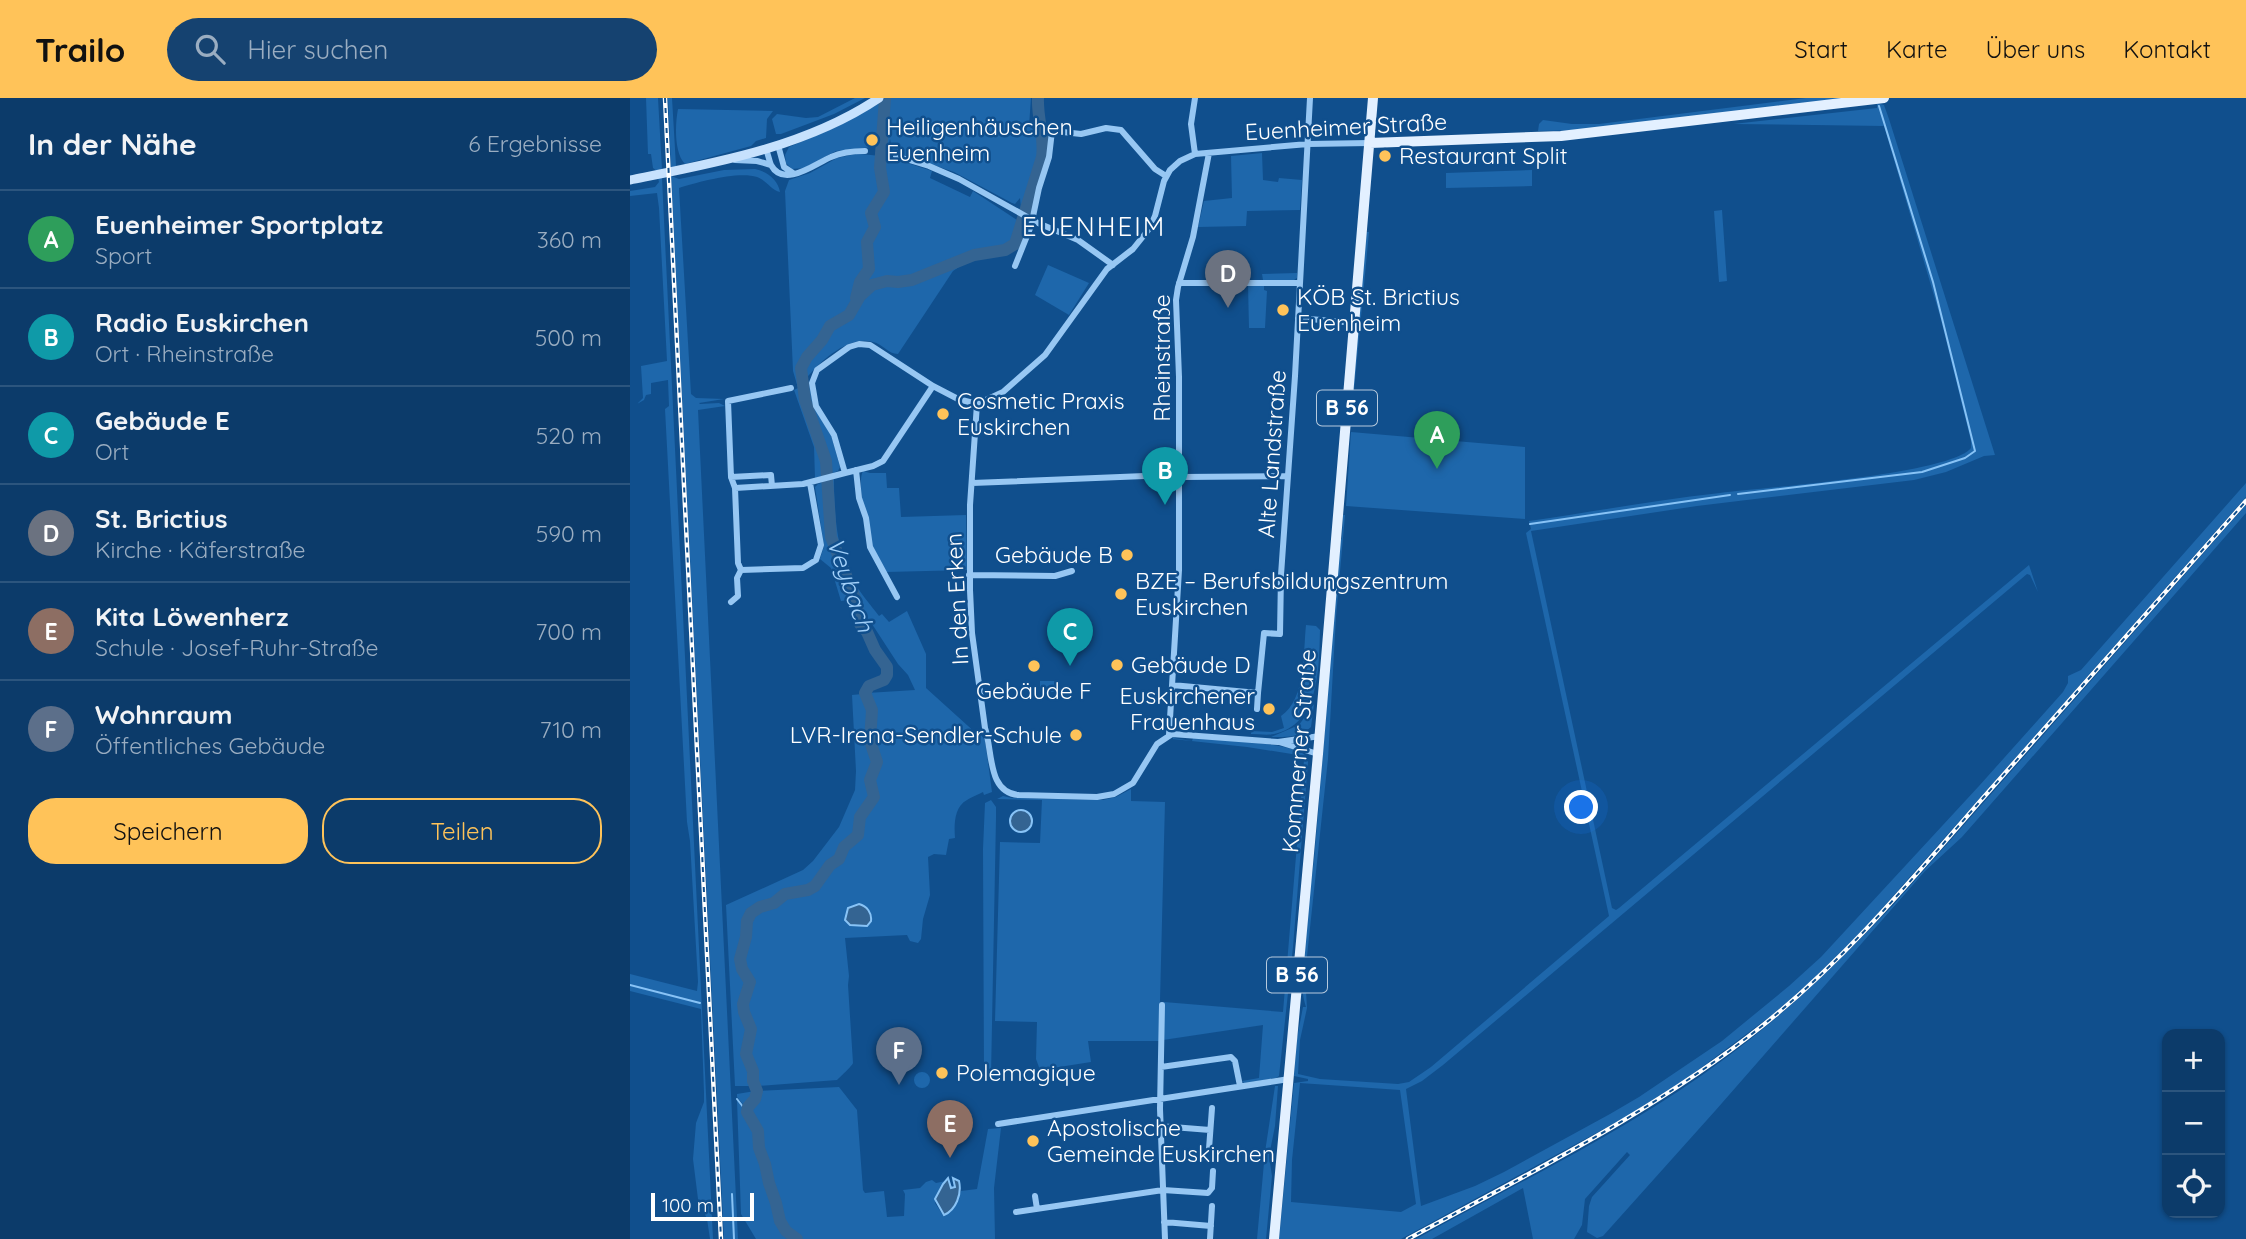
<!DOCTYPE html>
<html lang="de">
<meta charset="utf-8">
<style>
:root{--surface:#0c3b6a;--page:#154270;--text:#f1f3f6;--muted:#9aadc1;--line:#2c557e;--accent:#ffc359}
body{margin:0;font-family:Quicksand,sans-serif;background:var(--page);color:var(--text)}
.controls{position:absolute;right:21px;bottom:21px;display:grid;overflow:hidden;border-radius:14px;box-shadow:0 2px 5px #0004}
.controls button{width:63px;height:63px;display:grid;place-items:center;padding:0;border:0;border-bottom:2px solid var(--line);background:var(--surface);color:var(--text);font:35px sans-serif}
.scale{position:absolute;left:21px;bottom:18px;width:103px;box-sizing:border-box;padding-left:7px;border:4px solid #fff;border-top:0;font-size:19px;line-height:24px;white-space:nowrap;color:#fff;-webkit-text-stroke:5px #104f8d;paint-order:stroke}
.you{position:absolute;left:952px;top:710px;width:24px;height:24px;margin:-18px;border:5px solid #fff;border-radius:50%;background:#1a73e8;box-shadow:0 0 0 10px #1a73e833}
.badge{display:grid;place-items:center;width:46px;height:46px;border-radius:50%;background:var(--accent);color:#fff;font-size:23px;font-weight:700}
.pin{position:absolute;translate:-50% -58px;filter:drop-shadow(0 2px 4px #0008)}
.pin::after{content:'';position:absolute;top:37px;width:24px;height:21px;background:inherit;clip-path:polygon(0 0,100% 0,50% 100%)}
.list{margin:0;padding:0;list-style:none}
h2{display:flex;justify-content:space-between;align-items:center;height:91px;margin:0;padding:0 28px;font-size:30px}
h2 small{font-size:23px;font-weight:400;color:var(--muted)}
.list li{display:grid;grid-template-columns:46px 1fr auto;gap:21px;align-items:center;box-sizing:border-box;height:98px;padding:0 28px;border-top:2px solid var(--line)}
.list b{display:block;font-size:26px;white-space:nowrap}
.list p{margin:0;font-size:23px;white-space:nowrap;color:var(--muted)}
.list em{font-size:23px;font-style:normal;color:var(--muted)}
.actions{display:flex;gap:14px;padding:21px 28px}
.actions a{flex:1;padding:16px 0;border:2px solid var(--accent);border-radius:28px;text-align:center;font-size:24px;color:var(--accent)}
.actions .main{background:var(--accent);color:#111}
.icon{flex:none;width:38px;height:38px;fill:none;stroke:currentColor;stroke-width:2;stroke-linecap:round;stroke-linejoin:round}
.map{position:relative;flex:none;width:1616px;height:1141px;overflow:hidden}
header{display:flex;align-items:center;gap:42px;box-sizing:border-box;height:98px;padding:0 35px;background:var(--accent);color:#111}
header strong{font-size:33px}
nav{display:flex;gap:38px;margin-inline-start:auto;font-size:24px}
.search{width:490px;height:63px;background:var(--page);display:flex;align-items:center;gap:18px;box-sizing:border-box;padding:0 24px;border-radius:38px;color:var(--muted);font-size:26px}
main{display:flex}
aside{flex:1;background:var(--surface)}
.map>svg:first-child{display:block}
</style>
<header>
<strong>Trailo</strong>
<div class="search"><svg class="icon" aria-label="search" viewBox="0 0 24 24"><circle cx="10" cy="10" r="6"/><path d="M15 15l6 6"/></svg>Hier suchen</div>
<nav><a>Start</a><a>Karte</a><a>Über uns</a><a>Kontakt</a></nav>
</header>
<main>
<aside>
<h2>In der Nähe<small>6 Ergebnisse</small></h2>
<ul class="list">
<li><span class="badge" style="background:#2e9e5b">A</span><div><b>Euenheimer Sportplatz</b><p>Sport</p></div><em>360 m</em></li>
<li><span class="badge" style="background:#0f9aa8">B</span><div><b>Radio Euskirchen</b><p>Ort · Rheinstraße</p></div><em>500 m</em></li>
<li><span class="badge" style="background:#0f9aa8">C</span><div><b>Gebäude E</b><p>Ort</p></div><em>520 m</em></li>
<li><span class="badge" style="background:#6b7280">D</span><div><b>St. Brictius</b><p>Kirche · Käferstraße</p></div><em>590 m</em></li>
<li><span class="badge" style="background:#8d6e63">E</span><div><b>Kita Löwenherz</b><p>Schule · Josef-Ruhr-Straße</p></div><em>700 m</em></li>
<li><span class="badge" style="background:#5c6f8a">F</span><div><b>Wohnraum</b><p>Öffentliches Gebäude</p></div><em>710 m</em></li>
</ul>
<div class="actions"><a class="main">Speichern</a><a>Teilen</a></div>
</aside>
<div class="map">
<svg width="1616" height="1141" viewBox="0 0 1616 1141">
<rect width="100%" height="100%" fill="#104f8d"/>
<!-- green -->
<path fill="#1e67ab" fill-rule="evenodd" d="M16,0H28L32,72L27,73L23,70L21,56H18Z
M38,0H42L46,68L41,70Z
M225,0H235L204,16L151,36H146L142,21L147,16L176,20L188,19Z
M259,0H401L399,28L404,32L416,35L418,52L402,114L391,112L390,100L385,106L382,105L324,74L265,54L262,51L260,41L258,50L259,58L245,56L249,54V44L248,42L242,49L206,53L174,70L162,71L156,65L155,57L159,49L206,29Z
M1176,0H1221L954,32L908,33L909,26L913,22L942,26H969Z
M1247,5L1254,7L1259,21L1365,357L1354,358L1316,374L1284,382L1067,408L901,433L982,810L986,812L989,810L1399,467L1408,494L1400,477L1397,476L813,967L792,983L776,991L791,1108L845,1088L874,1074L980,1016L1009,999L1092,943L1159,888L1191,859L1349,688L1433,594L1438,585V578L1451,572L1616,385V399L1233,832L1181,883L1142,917L1056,981L994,1020L771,1141H649L664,985L678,983V981L664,978L667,940L673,909H676C664,874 680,801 684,761C694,655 700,548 709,442L712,441L713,417H715L706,519L698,661L675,877L677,910L670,942L668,976L690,981L768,986L779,984L801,969L979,818L896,435L901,431L899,423C962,414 1026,402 1090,395C1131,390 1321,376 1341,350V343L1310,218L1254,28L1103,26L1247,10ZM670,985L770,992L786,1106L771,1114L661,1104L662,1062Z
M48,11L143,13L137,21L136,40L126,43L121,48L55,66C44,55 45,26 48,11Z
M632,55L633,82L648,84L649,80L672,82L670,112L617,113L616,128L568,129L574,103L602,100L601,58Z
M226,56C252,56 278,65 302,73L300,80L340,99L343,93L387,122L390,119L398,122L389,147L384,153L348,160L335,165L323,173L268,256C258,256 253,246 243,244C219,237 190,263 176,281L180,285L183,308L201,337L210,369L208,373L200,376L196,356L177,305L173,287C170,310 193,349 195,377L185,380L184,349L164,292L168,290L163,273L155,93L159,82L180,75L207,60Z
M125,71C138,74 148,82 150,94C141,92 136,82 127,79C108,73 68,84 49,90L61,296L66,300L94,301L69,305L70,306L89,305L95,308L68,312L108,1141H94L41,78L49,81L94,72Z
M902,72V88L816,90V75Z
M28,80H32L83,1141H80L77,1121L68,1101L63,1061L66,1025L74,1004V995L71,911L0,893V876L67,893L68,884L60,743L57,724L35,311L39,308L38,282L21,285V296L16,297L14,302L7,306L13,300L11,268L37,263L29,110L27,95L0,98V93L25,89L29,84Z
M1092,112L1097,183L1089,184L1084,113Z
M736,134H739L724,293L723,292Z
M418,167L459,185L439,217L405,197Z
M667,175V180L664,182H633L632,176Z
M618,187H634V192L637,193L635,230H619Z
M721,334L895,349V421L716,408Z
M233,373L240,375H256L257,390H269L271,419L336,417L337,472L256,474C252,467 247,461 244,454C238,440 226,384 233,373Z
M204,381C204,414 206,452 223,482C230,495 240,506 249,518L252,516L259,524L277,513L296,556V590L348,637H351L355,642L362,694L354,697L353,694C348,697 341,699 337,702C324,709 324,727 325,740L319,741L316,757L304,756L298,759L300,797L293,821L291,841L288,845L280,843L277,837L215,840L219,878L218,887L223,965C223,967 208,981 207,982L127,988L124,972L117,953L122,930L115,907L121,886L120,879L113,869L111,861L117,840L119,821L131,812L144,807L154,798L179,794L187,790L199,770L209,763L218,749L228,741C232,734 231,727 234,719C240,706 253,699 242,684L249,662L242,638L245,612L237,595L285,592L278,577L268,566L242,526L232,516L231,506L227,501L211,503L201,470L190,461L194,448L185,389L188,386Z
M1616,407V415L1332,739L1295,773L1085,1013L973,1138L967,1140L957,1134L959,1108L962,1099L1000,1057L997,1054L955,1101L952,1127L944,1141H903L893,1090L802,1141H786C891,1083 1001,1031 1097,959C1159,913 1213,860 1265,805Z
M676,527L686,528L690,532C689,568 690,623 648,635C639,638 630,636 621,636V633L642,634L654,630L651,618C676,601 673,556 676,527Z
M410,583H430V594H410Z
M232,596L239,614L238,645L245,661L243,671L237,682L241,693L240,701L227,718L223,739L207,754V759L196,767L187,784L178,791L154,793L139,805L125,808L117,814L107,861L108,870L117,883L111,905L112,915L118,929L113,954L120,973L123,988H105L96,807L173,772L183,763L209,729L225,692L226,673L222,597Z
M684,606L681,629C670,640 656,639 641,639L669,627Z
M543,640L562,643L563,640C592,643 649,643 672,655C677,658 676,659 678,664L663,849L649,978L646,980L614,985L612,983L629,980L633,927L533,942L534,904L653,914L674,662L668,657L617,649L543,641Z
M501,691V703L535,704L529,943H458L461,964L410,972L406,961L407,924L365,923L370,744L410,745L412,702L367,701L373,698L382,700L473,702L486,699Z
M361,702L366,709V720L361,978L359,975H355L354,978L353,751L355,705Z
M284 982a8 8 0 1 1 16 0a8 8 0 1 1-16 0Z
M645,988H648L645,1028L639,1058L642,1078L636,1141H627L635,1054Z
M209,989L227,1012L233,1092L235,1095L254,1093L257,1119L274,1118L275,1096L273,1092L290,1090L296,1084L302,1082L306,1085L316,1083L305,1105L313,1117C324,1114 327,1103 331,1093L347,1091L358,1031L371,1030L364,1090L365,1141H171L157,1132L152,1122L131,1052L128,1031L120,1016V1012L127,1001L128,993Z
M125,993L123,1002L116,1010L107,999V996Z
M107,1002L114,1011L125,1031L127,1050L135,1070L149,1124L153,1133L163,1141H126L111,1116Z"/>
<!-- water -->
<path fill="#346492" stroke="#88c3f6" stroke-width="2" d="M380 723a11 11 0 1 1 22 0a11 11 0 1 1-22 0Z
M229,806C237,808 242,815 241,823L237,828L220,827L215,822L218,810Z
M318,1080L321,1090L325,1089L323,1080L329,1083C332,1096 326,1112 314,1117L305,1101L313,1086Z"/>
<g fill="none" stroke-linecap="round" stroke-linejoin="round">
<!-- stream -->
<path stroke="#88c3f6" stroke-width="2" d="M1108,396L1292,374L1335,360L1345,353L1303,184L1249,8
M900,426L1100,397
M0,887L70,905
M107,1001L117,1014
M102,1096L104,1141"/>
<!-- river -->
<path stroke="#346492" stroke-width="12" d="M226,200L230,184L239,171L237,144L245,129L241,115L254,94L250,70L255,0
M167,1141L156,1133L150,1123L146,1105L139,1085L135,1066L129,1050L128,1033L117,1014L118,1009L125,1001L127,993L123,983V973L116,956L121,931L114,914L113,906L120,884L112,871L110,861L116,839L117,823L121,815L130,809L144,805L155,796L178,792L185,788L200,767L209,761L214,749L228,737L230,719L244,699L240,682L247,664L240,643L242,612L235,595L239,588L254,582L257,577V569L245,552L237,534L230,526L226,503L201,439L196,363L175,302L171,270L177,259L192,242L200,228L219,217L230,198L242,187L257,183L268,184L282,182L344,157L375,152L385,146L412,59C415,40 407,20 408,0"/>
<!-- street -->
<path stroke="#97c7f3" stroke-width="6" d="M565,0L561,26L565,56
M415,32L451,36L476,30L491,32L525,71L536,78
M148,47L154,69L163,75
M136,51C138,56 139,62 141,67C154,91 186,65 201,59C212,54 223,53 235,53
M266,58L299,68L329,81L408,125L448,142L483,167
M105,62L127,63L141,67
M385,168L401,128L409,90L419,59L422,33
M549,185H670
M668,220L725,225
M161,290L98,303L101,379L105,390L173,386L215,375L204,337L186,308L182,285L187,272L219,249L229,246L240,247L303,288L328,301L347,306L373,294L415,257L477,171L503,151L519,131L525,118L534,83L540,72L550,63L565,56L678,46L740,45
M347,306L340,407V492L342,535L355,630C363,653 357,695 389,697L467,699L484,696L503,685L527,646L542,636L648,644L690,638
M226,372L229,400L236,420L240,449L267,499
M215,375L243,368L253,363L303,288
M101,379L141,377L142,388
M342,385L539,377L552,379L658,378
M105,390L108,465L111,472L173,470L186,462L191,447L180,385
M339,477L425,478L442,473
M101,504L108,498L107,480L111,472
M542,587L628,595L634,535L650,536L651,477L665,278L680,0
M627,611L628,595
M539,637L549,472V279L546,202L548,189L563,139L579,55
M649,644L688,656
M532,907L530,1011L535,1141
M531,969L601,959L605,963L610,988
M368,1026L659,981
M530,1028L580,1032
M579,1051L582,1010
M405,1098L407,1111
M386,1114L533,1092L578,1095L582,1090L583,1073
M534,1124L581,1128
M580,1141L582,1108"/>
<!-- secondary -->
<path stroke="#c6e1fd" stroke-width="9" d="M0,82C85,65 176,49 249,0"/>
<!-- primary -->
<path stroke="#e3f0ff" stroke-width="10" d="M740,45L931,38L1254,0
M644,1141L688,656L743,0"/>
<defs>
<path id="rail" d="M35,0L91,1141
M778,1141C899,1075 1024,1014 1132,928C1215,862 1283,780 1353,700C1441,601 1528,502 1616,403"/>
</defs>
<!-- rail casing -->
<use href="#rail" stroke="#fff" stroke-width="4.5"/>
<!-- rail -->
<use href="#rail" stroke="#104f8d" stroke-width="2" stroke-dasharray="5" stroke-linecap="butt"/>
</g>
<!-- markers -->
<g fill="#ffc359" stroke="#104f8d" stroke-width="2.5">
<circle cx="242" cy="42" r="7"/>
<circle cx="755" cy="58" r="7"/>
<circle cx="653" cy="212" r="7"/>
<circle cx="313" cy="316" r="7"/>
<circle cx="497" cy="457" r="7"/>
<circle cx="491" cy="496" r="7"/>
<circle cx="487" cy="567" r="7"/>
<circle cx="404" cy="568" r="7"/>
<circle cx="639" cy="611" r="7"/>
<circle cx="446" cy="637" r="7"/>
<circle cx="312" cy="975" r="7"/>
<circle cx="403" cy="1043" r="7"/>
</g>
<g text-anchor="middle" stroke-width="5" stroke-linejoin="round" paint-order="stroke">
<!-- shield labels -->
<g fill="#104f8d" stroke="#b7cadd" stroke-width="2">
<rect x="687" y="292.5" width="60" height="35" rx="5"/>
<rect x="637" y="859.5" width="60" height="35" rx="5"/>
</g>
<g font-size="21" font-weight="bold" fill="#fff">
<text x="717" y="317">B 56</text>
<text x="667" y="884">B 56</text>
</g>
<!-- poi labels -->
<g font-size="23" fill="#fff" stroke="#104f8d" text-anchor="start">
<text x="256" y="37">Heiligenhäuschen<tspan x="256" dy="26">Euenheim</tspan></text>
<text x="769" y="66">Restaurant Split</text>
<text x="667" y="207">KÖB St. Brictius<tspan x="667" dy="26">Euenheim</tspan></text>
<text x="327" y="311">Cosmetic Praxis<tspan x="327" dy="26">Euskirchen</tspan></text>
<text x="483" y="465" text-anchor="end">Gebäude B</text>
<text x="505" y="491">BZE – Berufsbildungszentrum<tspan x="505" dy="26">Euskirchen</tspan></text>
<text x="501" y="575">Gebäude D</text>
<text x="404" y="601" text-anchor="middle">Gebäude F</text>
<text x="625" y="606" text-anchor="end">Euskirchener<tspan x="625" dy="26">Frauenhaus</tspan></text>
<text x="432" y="645" text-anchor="end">LVR-Irena-Sendler-Schule</text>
<text x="326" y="983">Polemagique</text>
<text x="417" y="1038">Apostolische<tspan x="417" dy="26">Gemeinde Euskirchen</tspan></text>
</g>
<!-- street labels -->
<g font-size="23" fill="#fff" stroke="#104f8d">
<text transform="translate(716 29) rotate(-3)" y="8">Euenheimer Straße</text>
<text transform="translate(532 260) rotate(-90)" y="8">Rheinstraße</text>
<text transform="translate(642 356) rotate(-86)" y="8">Alte Landstraße</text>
<text transform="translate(327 501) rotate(-93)" y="8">In den Erken</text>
<text transform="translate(669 653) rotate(-85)" y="8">Kommerner Straße</text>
</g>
<!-- water labels -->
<g font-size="24" font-style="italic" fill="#a3d1fa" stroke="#104f8d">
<text transform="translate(220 487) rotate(71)" y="8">Veybach</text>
</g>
<!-- quarter labels -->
<g font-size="26" letter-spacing="2" fill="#fff" stroke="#104f8d">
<text x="464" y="138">EUENHEIM</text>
</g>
</g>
</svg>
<div class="controls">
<button>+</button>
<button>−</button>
<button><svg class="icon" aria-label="locate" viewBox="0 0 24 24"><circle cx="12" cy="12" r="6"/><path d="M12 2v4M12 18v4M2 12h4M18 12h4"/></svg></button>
</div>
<div class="scale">100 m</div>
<div class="you"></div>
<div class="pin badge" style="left:807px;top:371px;background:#2e9e5b">A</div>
<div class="pin badge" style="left:535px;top:407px;background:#0f9aa8">B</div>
<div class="pin badge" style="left:440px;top:568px;background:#0f9aa8">C</div>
<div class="pin badge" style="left:598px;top:210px;background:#6b7280">D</div>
<div class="pin badge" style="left:320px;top:1060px;background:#8d6e63">E</div>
<div class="pin badge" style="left:269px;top:987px;background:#5c6f8a">F</div>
</div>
</main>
